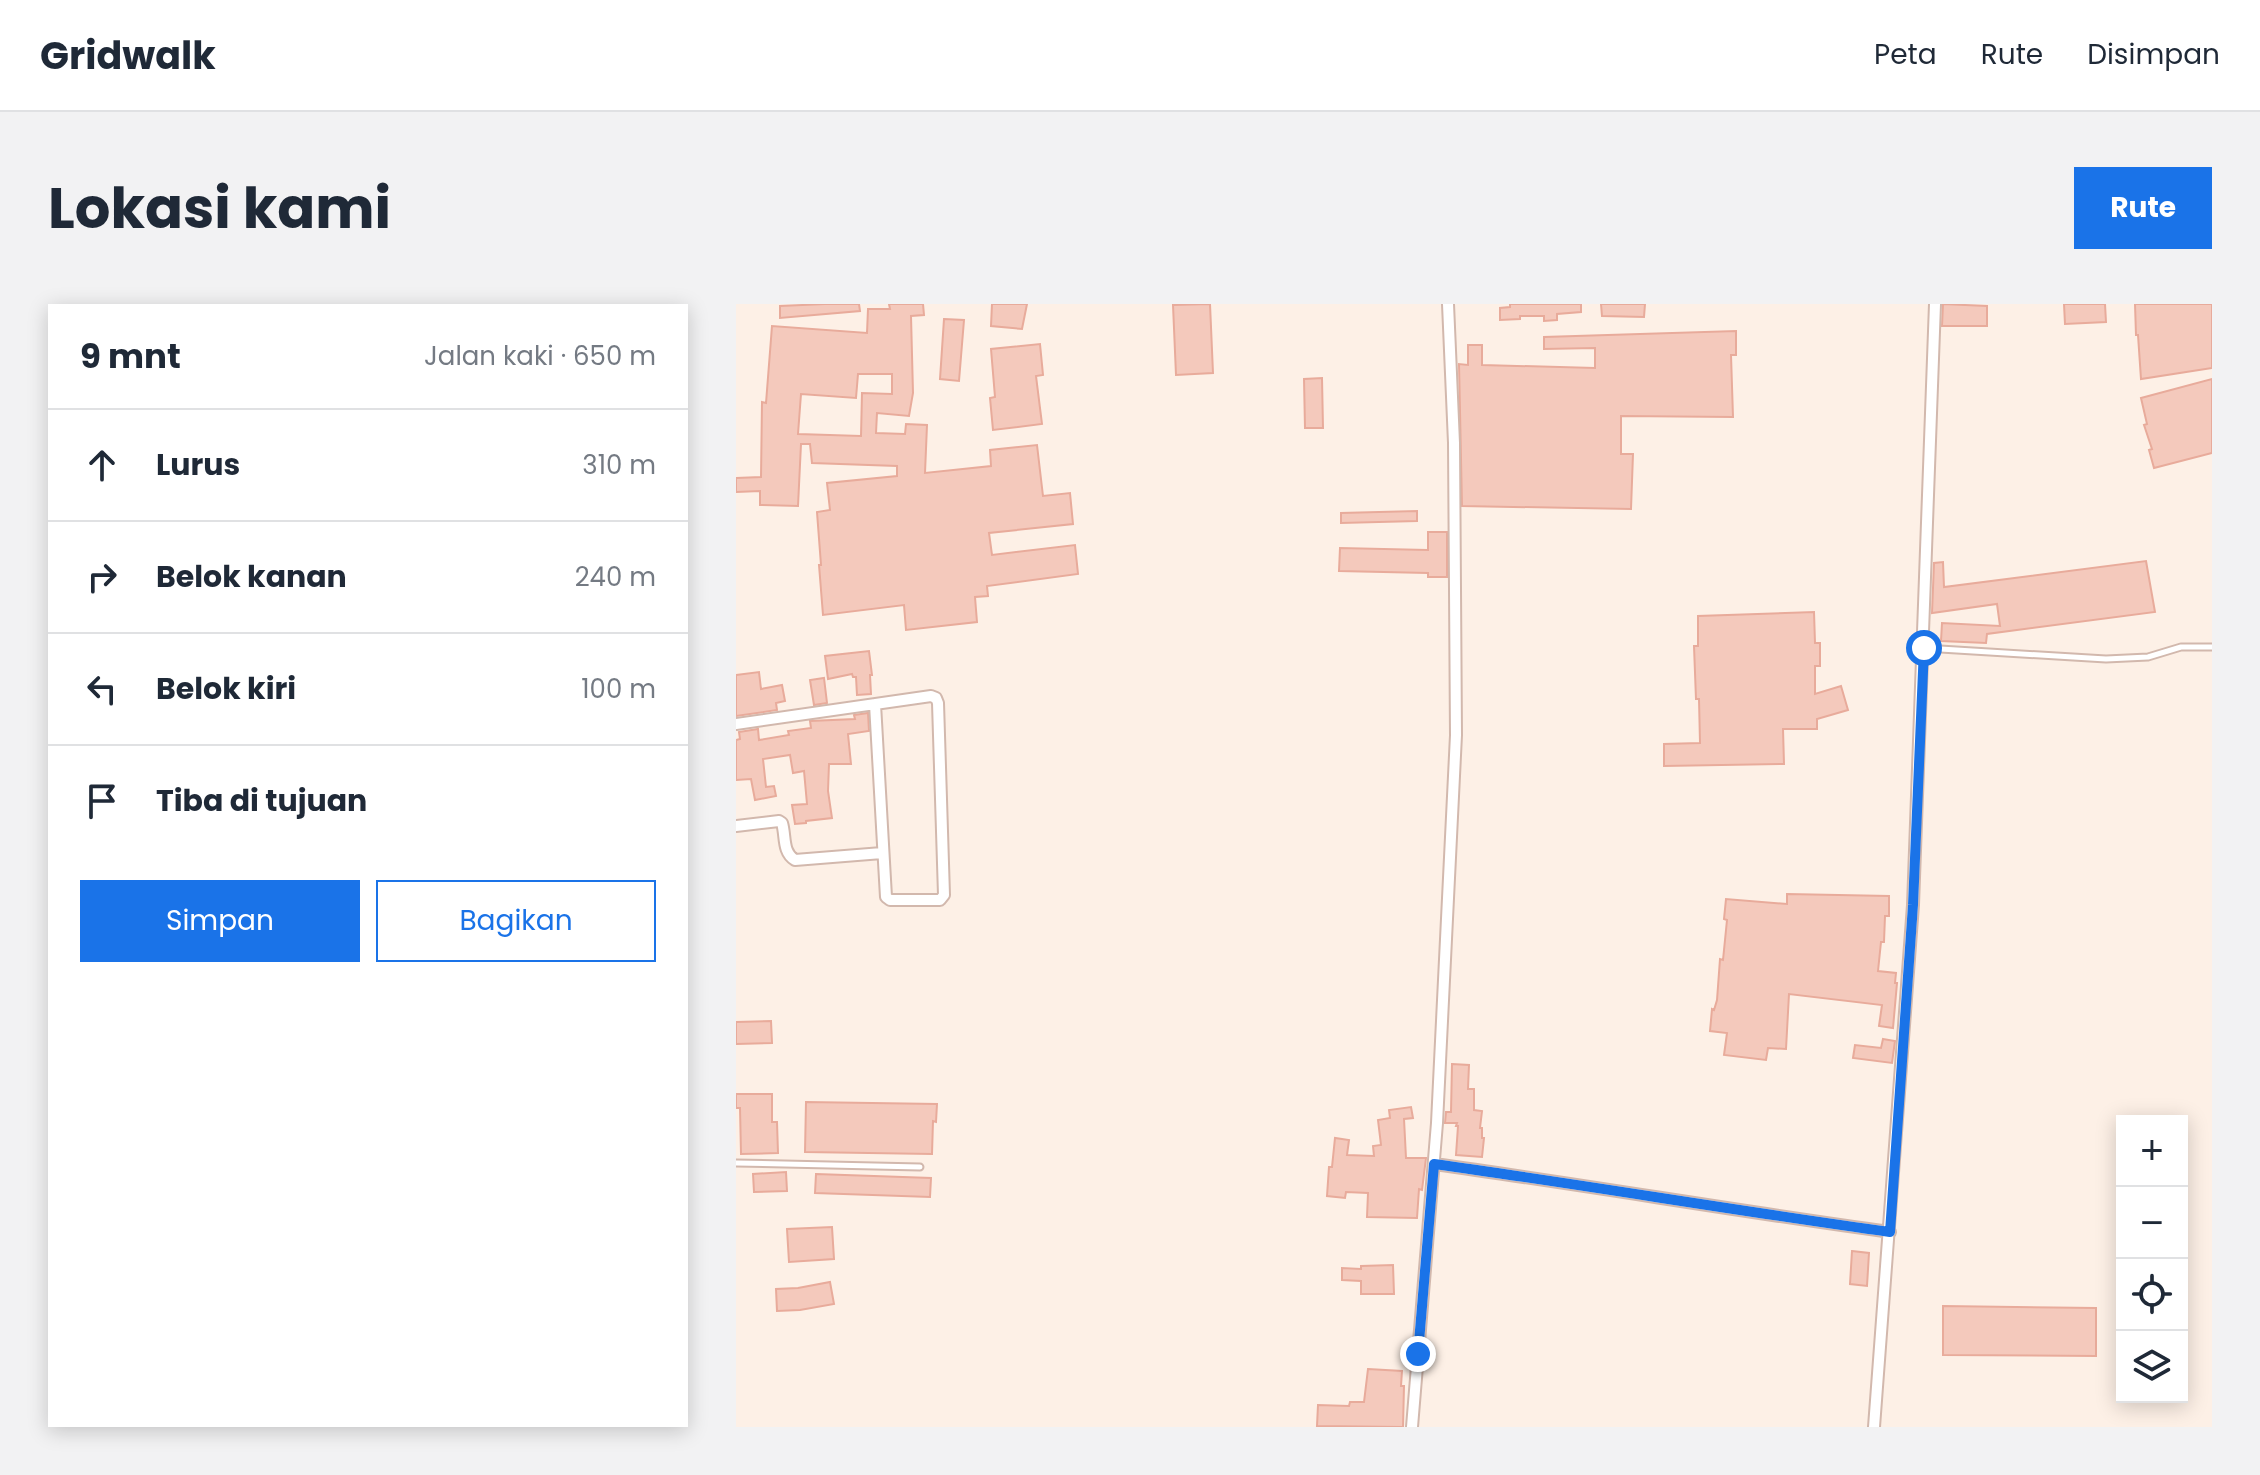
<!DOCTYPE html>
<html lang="id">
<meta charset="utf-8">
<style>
:root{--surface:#fff;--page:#f2f2f3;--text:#1f2937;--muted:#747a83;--line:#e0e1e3;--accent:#1a73e8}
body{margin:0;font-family:Poppins,sans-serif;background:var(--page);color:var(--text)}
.controls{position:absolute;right:24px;bottom:24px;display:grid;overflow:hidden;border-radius:0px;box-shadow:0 4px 20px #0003}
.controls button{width:72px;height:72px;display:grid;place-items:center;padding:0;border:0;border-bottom:2px solid var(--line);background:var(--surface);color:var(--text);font:40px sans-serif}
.stop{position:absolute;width:24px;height:24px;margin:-18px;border:6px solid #1a73e8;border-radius:50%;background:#fff}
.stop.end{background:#1a73e8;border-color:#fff;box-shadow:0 2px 8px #0008}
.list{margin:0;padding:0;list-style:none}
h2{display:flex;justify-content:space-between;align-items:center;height:104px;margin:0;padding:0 32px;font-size:34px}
h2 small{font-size:26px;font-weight:400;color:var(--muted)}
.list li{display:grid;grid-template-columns:52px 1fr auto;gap:24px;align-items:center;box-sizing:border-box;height:112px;padding:0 32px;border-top:2px solid var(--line)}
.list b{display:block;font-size:30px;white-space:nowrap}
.list em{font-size:26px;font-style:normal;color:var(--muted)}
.actions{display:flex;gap:16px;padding:24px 32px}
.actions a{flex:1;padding:18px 0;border:2px solid var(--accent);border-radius:0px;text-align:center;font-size:28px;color:var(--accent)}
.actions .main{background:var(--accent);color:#fff}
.icon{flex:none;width:44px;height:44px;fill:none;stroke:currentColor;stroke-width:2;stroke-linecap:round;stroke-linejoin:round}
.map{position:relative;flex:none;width:1476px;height:1123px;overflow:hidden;border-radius:0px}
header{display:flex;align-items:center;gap:48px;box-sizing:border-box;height:112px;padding:0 40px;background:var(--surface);border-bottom:2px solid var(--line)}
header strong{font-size:38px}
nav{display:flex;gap:44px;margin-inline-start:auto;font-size:28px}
.intro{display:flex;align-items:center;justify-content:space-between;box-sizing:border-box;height:192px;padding:0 48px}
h1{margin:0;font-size:56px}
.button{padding:20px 36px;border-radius:0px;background:var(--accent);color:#fff;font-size:28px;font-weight:700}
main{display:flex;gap:48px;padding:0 48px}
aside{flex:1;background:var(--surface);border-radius:0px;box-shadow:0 4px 20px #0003}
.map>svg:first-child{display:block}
</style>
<header>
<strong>Gridwalk</strong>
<nav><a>Peta</a><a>Rute</a><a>Disimpan</a></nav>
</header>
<div class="intro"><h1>Lokasi kami</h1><a class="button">Rute</a></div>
<main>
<aside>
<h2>9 mnt<small>Jalan kaki · 650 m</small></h2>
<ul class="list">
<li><svg class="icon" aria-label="ahead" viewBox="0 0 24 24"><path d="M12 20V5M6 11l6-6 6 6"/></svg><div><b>Lurus</b></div><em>310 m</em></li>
<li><svg class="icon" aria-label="right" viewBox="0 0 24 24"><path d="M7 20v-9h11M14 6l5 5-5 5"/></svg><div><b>Belok kanan</b></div><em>240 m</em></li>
<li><svg class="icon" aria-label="left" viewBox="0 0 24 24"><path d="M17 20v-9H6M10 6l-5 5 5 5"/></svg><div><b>Belok kiri</b></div><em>100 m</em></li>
<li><svg class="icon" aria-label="arrive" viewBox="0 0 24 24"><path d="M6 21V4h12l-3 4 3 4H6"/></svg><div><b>Tiba di tujuan</b></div></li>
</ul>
<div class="actions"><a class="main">Simpan</a><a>Bagikan</a></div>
</aside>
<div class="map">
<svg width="1476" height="1123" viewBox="0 0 1476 1123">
<rect width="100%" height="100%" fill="#fdf0e6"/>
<!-- building -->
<path fill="#f4c9bc" stroke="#e8ab9b" stroke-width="2" fill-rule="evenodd" d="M89,0H123L124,7L44,14V2Z
M153,0H187L188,11L175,12L177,89L173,112L141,109L140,129L169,130L170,120L191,121L189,169L255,162L254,146L301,141L307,192L334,189L337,220L253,229L256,251L339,241L342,270L251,282L252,292L239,293L241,318L170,326L168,301L87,311L83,261H85L81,208L94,206L91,179L161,172V162L76,159L74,140H65L62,202L24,201V187L0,188V174L25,173L26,98L30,99L36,22L131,29L132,5H154ZM122,70H156V90L126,89L125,132L62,130L65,90L120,94Z
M256,0H291L286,25L255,22Z
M474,0L477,69L440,71L437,1Z
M774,0H845V8L821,10V16L808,17V12H784V15L764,16V4L774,3Z
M865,0H909L908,13L866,12Z
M1207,0L1251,2V22H1206Z
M1328,0H1369L1370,18L1329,20Z
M1399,0H1476V64L1405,75L1402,31H1400Z
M208,15L228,16L223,77L204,75Z
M1000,27V51H995L997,113L885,112V150H897L895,205L726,202L723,60L732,61V41H746V61L859,64V44L808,45V33Z
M304,40L307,71L300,72L306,120L257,126L254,94L259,93L255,45Z
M586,74L587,124H569L568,75Z
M1476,75V149L1418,164L1413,146L1416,145L1408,121L1411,120L1405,94Z
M681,207V217L605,219V209Z
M692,228H711V273H692V269L603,267L604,244L692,246Z
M1410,257L1419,308L1251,330L1250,339L1205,337L1206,319L1264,322L1261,300L1196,309L1198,259L1207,258L1208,283Z
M1078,308L1079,339H1084V362H1079V390L1105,382L1112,406L1081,415V425H1047L1048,460L928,462V440L964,439L963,395H960L958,342H962V312Z
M133,347L136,371H134L135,390L121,391L120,373H117L116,370L92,375L89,352Z
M23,368L25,385L46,381L49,397L40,399L41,406L0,412V371Z
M88,374L91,399L78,401L74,376Z
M132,409L133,427L112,430L115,460H93L92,487L96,514L70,517V519L59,520L56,501L71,500L68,467L57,469L54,451L27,455L30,483L38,482L40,492L19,496L15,475L0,476V436L4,435L3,428L22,425L23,436L53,431L52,427L75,424L74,417L119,415L118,411Z
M1051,590L1153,592V612H1149L1148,638H1145L1142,667L1160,669L1159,679H1161L1157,724L1143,722L1146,701L1053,690L1050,745L1032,744L1030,756L988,751L991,729L974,727L976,705L978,706L981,696L984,655L987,656L991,616L988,615L990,595L1051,600Z
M35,717L36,739L0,740V718Z
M1147,735L1159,737L1156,759L1117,754L1119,741L1145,744Z
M716,760L733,761L732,785H738V806L746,807L744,824H746V834H748L746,853L720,851L722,822H720L721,819H709L710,808H715Z
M0,790H36V818H41L42,849L5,850L4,804H0Z
M70,798L201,800L200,818L197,817L196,850L69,848Z
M675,803L677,814L668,815L670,854H690L686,886L683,885L681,914L631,913L632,889L610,888L609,894L591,892L593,863H596L599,834L613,836L611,851L638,852L637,842L645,841L642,816L654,814L653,806Z
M50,868L51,887L18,888L17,870Z
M80,870L195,874L194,893L79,889Z
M96,923L98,955L53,958L51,925Z
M1116,947L1133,949L1131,982L1114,980Z
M657,961L658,990H625V977L606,976V964L625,965V962Z
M94,978L98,1000L64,1006L41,1007L40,985L62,984Z
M1207,1002L1360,1004V1052L1207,1051Z
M632,1065L666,1067L665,1082H668L667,1123L581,1122L582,1101L613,1102L614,1098H628Z"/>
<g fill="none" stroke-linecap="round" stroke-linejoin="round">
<defs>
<path id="service" d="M1188,344L1370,355L1412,353L1445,343H1476
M0,859L184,863"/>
<path id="minor" d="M0,420L195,392L200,394L202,399L208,591L204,596H154L150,593L139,400
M0,522L43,517L46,519C50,532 46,548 59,556L146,549
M698,860C850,881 1001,907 1154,928
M676,1123L701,819L720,431L718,139L712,0
M1138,1123L1177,601L1199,0"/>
</defs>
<!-- service casing -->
<use href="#service" stroke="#d2b8ad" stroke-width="9"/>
<!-- minor casing -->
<use href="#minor" stroke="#d2b8ad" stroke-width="14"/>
<!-- service -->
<use href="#service" stroke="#fff" stroke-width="5"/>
<!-- minor -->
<use href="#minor" stroke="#fff" stroke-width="10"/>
</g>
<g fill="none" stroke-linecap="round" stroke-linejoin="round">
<!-- route -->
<path stroke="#1a73e8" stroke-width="10" d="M682,1050L698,860C850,881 1001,907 1154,928L1177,601L1188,344"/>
</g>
</svg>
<div class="controls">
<button>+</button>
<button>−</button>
<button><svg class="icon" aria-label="locate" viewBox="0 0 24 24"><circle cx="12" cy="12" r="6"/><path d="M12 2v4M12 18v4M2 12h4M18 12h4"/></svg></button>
<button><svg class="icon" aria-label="layers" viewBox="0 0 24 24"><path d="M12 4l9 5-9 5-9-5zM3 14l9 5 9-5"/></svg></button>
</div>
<div class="stop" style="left:1188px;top:344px"></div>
<div class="stop end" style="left:682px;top:1050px"></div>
</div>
</main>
